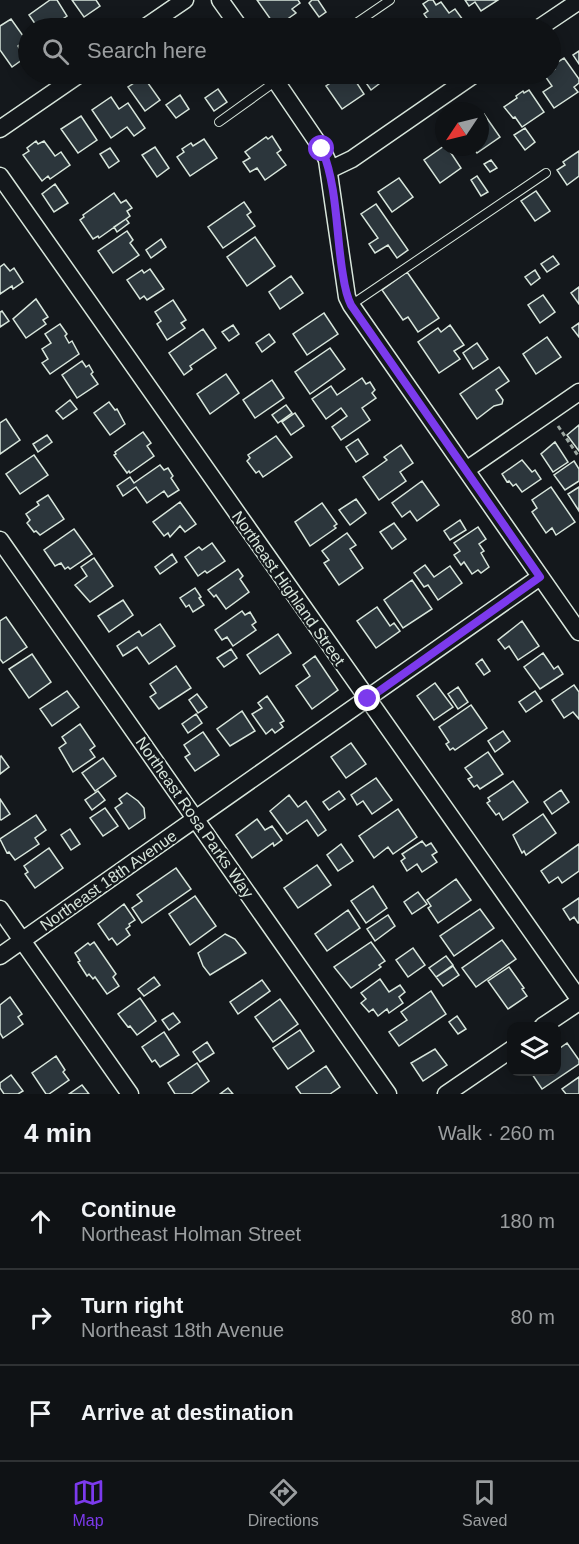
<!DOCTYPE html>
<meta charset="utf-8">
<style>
:root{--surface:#0f1215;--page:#181b1e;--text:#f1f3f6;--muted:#9b9ea0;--line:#2f3234;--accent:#7c3aed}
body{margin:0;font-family:Helvetica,sans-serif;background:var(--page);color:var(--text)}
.controls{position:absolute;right:18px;bottom:18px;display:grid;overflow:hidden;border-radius:12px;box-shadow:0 3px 15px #0003}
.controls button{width:54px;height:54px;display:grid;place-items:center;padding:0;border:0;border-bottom:2px solid var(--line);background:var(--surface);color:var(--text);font:30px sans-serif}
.compass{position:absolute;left:435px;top:102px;width:54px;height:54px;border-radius:50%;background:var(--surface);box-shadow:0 3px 15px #0003;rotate:235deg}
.stop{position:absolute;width:18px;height:18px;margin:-14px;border:4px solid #7c3aed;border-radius:50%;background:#fff}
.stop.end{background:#7c3aed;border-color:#fff;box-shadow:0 2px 6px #0008}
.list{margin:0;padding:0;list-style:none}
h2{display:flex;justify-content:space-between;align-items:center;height:78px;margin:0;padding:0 24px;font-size:26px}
h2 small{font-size:20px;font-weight:400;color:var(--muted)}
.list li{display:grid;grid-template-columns:39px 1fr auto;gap:18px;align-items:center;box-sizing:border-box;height:96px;padding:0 24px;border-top:2px solid var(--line)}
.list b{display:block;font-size:22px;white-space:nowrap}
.list p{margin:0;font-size:20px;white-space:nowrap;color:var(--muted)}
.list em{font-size:20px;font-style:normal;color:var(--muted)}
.icon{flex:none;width:33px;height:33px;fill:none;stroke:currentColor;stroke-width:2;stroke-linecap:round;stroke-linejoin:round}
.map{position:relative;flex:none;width:579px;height:1094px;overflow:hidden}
.search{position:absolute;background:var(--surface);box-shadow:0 3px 15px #0003;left:18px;right:18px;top:18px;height:66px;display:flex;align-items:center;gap:15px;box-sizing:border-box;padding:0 21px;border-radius:33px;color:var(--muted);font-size:22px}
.sheet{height:366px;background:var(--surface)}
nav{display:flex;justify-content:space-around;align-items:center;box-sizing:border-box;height:84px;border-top:2px solid var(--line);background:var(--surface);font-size:16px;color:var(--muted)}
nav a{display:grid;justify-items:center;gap:3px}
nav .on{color:var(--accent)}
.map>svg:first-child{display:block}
</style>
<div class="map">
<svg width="579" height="1094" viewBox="0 0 579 1094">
<rect width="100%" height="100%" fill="#14181c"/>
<!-- building -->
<path fill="#2c363c" stroke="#d8e6dc" stroke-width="1.5" d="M50,0H57L67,16L49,28H38L29,15Z
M72,0H96L100,6L84,17Z
M257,0H298L300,3L292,9L296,13L276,27Z
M312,0H318L326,12L319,17L309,3Z
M429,0H433L436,5L441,2L449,13L455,9L463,20L456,24L459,28H434L424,14L428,11L423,4Z
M465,0H498L481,11L475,2L469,6Z
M11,19L26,40L18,46L19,48L22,46L26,53L24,54L26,57L12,67L0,50V26Z
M407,19L414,28H394Z
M367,20L373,28H356Z
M579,51V64L573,55Z
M564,58L579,79V83L574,87L578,92L554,108L543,92L552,86L545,76L555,69L553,65Z
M138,74H148L150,76L145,79L160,100L145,111L128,87L137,81L134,76Z
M187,74H200L191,79Z
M344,74H351L364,94L342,109L326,86Z
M360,74H392L371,90Z
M218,89L227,102L214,111L205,98Z
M529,90L544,112L522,127L515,117L513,118L504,107L517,98L516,96L523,91L524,93Z
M180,95L189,109L176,118L166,105Z
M111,97L119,109L128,103L145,128L134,136L127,127L111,138L92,110Z
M484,114L500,137L477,153L473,147H480V117Z
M81,116L97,140L78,153L61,129Z
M525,128L535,142L525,150L514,135Z
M272,136L281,150L277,153L286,165L265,180L257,168L250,172L243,162L250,158L245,152L266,137L268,139Z
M204,139L217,158L190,176L177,157L184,152L182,149L191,143L193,146Z
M36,141L38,144L44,141L55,156L61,152L70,165L50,179L48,176L42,181L23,155L29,151L27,148Z
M444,146L447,147L461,168L440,183L424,160Z
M155,147L169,168L157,177L142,155Z
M110,148L119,161L109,168L100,154Z
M579,151V176L567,185L557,170L565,165L563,162Z
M491,160L497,168L490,172L484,164Z
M477,176L488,192L481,196L471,180Z
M399,178L413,197L392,212L378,192Z
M55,184L68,203L54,212L42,194Z
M536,191L550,211L535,221L521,201Z
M114,193L121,203L126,200L132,208L127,211L130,216L99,238L98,236L93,239L80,220L84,217L83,215Z
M244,202L251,212L247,215L255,226L223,248L208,227Z
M376,204L408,250L397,258L388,245L375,253L369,244L378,238L361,214Z
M126,219L129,223L117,232L114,227Z
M127,231L133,240L130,243L139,255L113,273L98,251Z
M255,237L275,266L247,286L227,257Z
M161,239L166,247L151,258L146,250Z
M553,256L559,264L547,272L541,264Z
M4,264L10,271L14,268L23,282L13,289L12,286L0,294V267Z
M150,269L164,289L147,300L144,296L140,299L127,280L142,270L144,273Z
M535,270L540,278L531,285L525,277Z
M407,272L439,318L418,332L408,317L403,320L382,290Z
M291,276L303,293L280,309L269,292Z
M579,287V304L571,293Z
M543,295L555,312L540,323L528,305Z
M36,299L48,317L43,320L46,324L26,338L13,319Z
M173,300L186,320L181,323L185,328L167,340L157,324L161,321L155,312Z
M2,311L9,321L0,327V312Z
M324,313L338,334L307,355L293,334Z
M579,323V337L572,328Z
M60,324L67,334L65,336L69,343L72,341L79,354L50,374L42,363L48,359L42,349L51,343L45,334Z
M233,325L239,334L229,341L222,332Z
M450,325L464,345L454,351L460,359L439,373L418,342L438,328L441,332Z
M203,329L216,348L190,366L192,369L184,375L169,353Z
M269,334L275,342L262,352L256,343Z
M547,337L561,357L536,374L523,354Z
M477,343L488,359L473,369L463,353Z
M330,348L345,369L310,394L295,372Z
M82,361L86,367L89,365L93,372L91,374L98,384L77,398L62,375Z
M499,367L509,381L496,390L503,400L502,404L494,406L477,419L460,394Z
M226,374L239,393L210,414L197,394Z
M362,378L366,384L370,382L375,390L372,393L376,398L362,408L370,420L341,440L332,427L347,416L341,408L326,419L312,399L331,386L337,395Z
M272,380L284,398L255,418L243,400Z
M70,400L77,409L63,419L56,411Z
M109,402L115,410L117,409L125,424L110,435L94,413Z
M286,405L292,413L278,423L272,415Z
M295,413L304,426L291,435L282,422Z
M6,419L20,440L0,454V423Z
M579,425V451L567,435Z
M143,432L151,443L147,446L154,456L130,473L129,471L127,473L114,455L116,454L115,452Z
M47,435L52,442L38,452L33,444Z
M276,436L292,457L263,477L259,471L256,473L247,461L250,458L248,455Z
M358,439L368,454L356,462L346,447Z
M555,442L568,462L553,472L541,454Z
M401,445L413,463L400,472L406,481L379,500L363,477L387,460L384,457Z
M34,455L48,475L20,494L6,474Z
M522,460L532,472L535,470L541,479L522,492L516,484L513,486L509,481L507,482L502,474Z
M574,461L579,469V481L565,490L554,475Z
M160,465L164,470L168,468L173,476L171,478L179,490L168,497L164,491L147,503L136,487L123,496L117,486L130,477L134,483Z
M422,481L439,505L417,521L410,511L402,517L392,503Z
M551,487L575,522L556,535L552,528L546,533L532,512L537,508L532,500Z
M579,487V511L568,494Z
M48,495L64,519L40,535L36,531L34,532L27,523L30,520L26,514L39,505L37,502Z
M356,499L366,513L350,525L339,510Z
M180,502L196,524L185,532L180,526L170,537L168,533L164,536L153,522Z
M322,503L337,524L334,526L336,528L310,546L295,522Z
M460,520L466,530L450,540L444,531Z
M394,523L406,539L392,549L380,532Z
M478,527L486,539L479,544L484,551L481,553L489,567L481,573L478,570L472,574L464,562L461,565L454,555L460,551L454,543Z
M74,529L92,554L70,569L68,567L65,569L61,563L55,566L44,550Z
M347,533L356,545L350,549L363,568L339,585L324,563L329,560L322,551Z
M212,543L225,561L207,573L205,571L198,576L185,557L199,547L202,550Z
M172,554L177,562L160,574L155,567Z
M94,558L113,586L90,602L75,585L87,576L81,567Z
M425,565L434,577L450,566L462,583L438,600L428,585L424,587L414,573Z
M238,569L243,576L240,579L249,592L226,609L216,595L214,597L208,590Z
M412,580L432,609L403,628L384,600Z
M195,588L201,597L199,598L204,605L193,612L189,605L186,607L180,598Z
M123,600L133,615L109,632L98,616Z
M377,607L390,626L394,623L400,631L376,648L357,621Z
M242,611L245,615L250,612L256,622L252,625L256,630L233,646L227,637L222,640L215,630Z
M6,617L27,647L3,663L0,659V621Z
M522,621L539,646L518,660L509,646L505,649L498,640Z
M160,624L175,646L149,664L137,647L123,656L117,646L139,631L142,636Z
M278,634L291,653L260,674L247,655Z
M231,649L237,658L224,667L217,658Z
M543,653L554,669L558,666L563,674L540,689L524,667Z
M32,654L51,682L29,698L9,669Z
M315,656L338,690L312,709L296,686L310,676L303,665Z
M482,659L490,671L484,675L476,664Z
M176,666L191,688L159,709L150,697L156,693L150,684Z
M435,683L453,707L434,720L417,696Z
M574,685L579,692V719L573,712L564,718L552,700Z
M458,687L468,702L458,709L448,694Z
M67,691L79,707L52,726L40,709Z
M535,691L542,701L526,712L519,702Z
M197,694L207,707L198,713L189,700Z
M267,696L284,721L280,723L283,727L275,733L272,729L266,734L252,714L262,708L258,703Z
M471,705L487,728L455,750L453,748L450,750L446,744L449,742L439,727Z
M242,711L255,731L230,746L217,729Z
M196,714L202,723L188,733L182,724Z
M80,724L95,746L90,750L95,757L73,772L59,748L66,743L62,737Z
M503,731L510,741L495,752L488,741Z
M203,732L219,755L195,771L185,757L190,754L184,745Z
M351,743L366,764L346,778L331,757Z
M488,752L503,774L480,789L477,785L474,787L468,779L472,777L465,768Z
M1,756L9,767L0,774V757Z
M103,758L116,776L95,791L82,773Z
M376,778L392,800L372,814L363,801L357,805L351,795Z
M513,781L528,802L503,820L499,813L496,815L487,803L490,801L488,798Z
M561,790L569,802L552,814L544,802Z
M98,791L105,800L92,810L85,800Z
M339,791L345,799L329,810L323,802Z
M127,793L138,801L144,808L145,818L129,829L115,808L122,803L119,799Z
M289,795L298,807L306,801L326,830L318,836L307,820L287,834L270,811Z
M0,799L10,814L1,820L0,819Z
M105,808L118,826L103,836L90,818Z
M398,809L417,837L393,854L388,847L374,858L359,836Z
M543,814L556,833L526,855L524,851L522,853L513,835Z
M36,815L46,830L35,838L39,844L15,860L9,852L7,853L0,839Z
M257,819L265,830L272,826L282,840L274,846L273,843L252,858L236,835Z
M70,829L80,844L71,850L61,835Z
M422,841L426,846L431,843L437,852L432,855L437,862L422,872L417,864L407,871L401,861L405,858L402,854Z
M341,844L353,861L338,871L327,855Z
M579,844V871L562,883L558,877L549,883L541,871Z
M49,848L63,868L35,888L25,874L28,872L24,866Z
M317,865L331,885L298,908L284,888Z
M176,868L191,889L142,923L132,908L142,901L137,895Z
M456,879L471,900L438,923L428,908L431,906L427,900Z
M373,886L387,908L366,923L351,901Z
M418,892L427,904L412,914L404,902Z
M195,896L216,926L190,945L169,914Z
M579,898V923H578L574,917L570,920L563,909Z
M124,904L135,920L129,924L130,926L126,929L130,935L117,945L112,938L109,940L98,924Z
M480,909L494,928L454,956L440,936Z
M348,910L360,928L327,951L315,934Z
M388,915L395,926L375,941L367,929Z
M225,934L235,939L246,953L210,975L203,966L198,953Z
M502,940L516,959L476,987L462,968Z
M94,942L116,974L113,977L119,986L107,994L95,977L93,979L89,974L87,976L78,962L80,961L75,953L88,943L90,945Z
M371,942L385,961L379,965L381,967L351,988L334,967Z
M413,948L425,965L408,977L396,960Z
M446,956L453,965L436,977L429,968Z
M453,966L459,975L443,986L436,977Z
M509,967L524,988L522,989L527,996L508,1009L488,981Z
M154,977L160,985L144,996L138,989Z
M380,979L389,992L400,985L405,992L399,997L403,1003L389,1013L387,1009L378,1016L373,1009L369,1012L361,1003L366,999L361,993Z
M262,980L270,991L238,1014L230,1002Z
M431,991L446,1014L399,1046L389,1032L407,1020L401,1012Z
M10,997L22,1014L18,1017L23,1024L3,1038L0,1033V1005Z
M140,998L156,1021L137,1035L130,1026L128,1027L118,1014Z
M280,999L298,1024L273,1042L255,1017Z
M173,1013L180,1022L169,1030L162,1020Z
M457,1016L466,1029L458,1034L449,1022Z
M300,1030L314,1051L288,1069L273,1048Z
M164,1032L179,1055L160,1067L155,1060L152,1062L142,1047Z
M207,1042L214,1053L200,1062L193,1052Z
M567,1043L579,1060V1064L542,1089L532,1074L536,1072H556V1051Z
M435,1049L447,1065L423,1081L411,1063Z
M56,1056L65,1070L63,1072L69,1080L49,1094H46L32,1073Z
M197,1063L209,1081L191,1094H175L168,1083Z
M326,1066L340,1087L330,1094H301L296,1087Z
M11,1075L23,1091L18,1094H4L0,1088V1083Z
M579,1077V1094H566L562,1089Z
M82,1085L89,1094H69Z
M228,1088L233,1094H220Z"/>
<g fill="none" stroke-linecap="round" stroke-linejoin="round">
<defs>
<path id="service" d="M349,28L390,0
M219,122L286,74
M351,305L546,173"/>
<path id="minor" d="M220,0L240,28
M144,28L185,0
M539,28L579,1
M271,74L322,149L327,160L347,297L351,305L579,632
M0,129L80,74
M329,170L352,159L475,74
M0,176L579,999
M466,470L579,392
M0,540L388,1094
M0,909L130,1094
M0,956L540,577
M543,1026L579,1002
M446,1094L512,1049"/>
</defs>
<!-- service casing -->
<use href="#service" stroke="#d8e6dc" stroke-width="10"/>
<!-- minor casing -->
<use href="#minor" stroke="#d8e6dc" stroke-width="19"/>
<!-- path -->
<path stroke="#9da8a2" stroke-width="3" stroke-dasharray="4.5 3" stroke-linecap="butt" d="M558,426L579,457"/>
<!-- service -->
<use href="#service" stroke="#14181c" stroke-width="8"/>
<!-- minor -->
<use href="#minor" stroke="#14181c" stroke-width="16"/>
</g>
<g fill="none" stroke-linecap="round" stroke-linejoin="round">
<!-- route -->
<path stroke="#7c3aed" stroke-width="8" d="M322,149C337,186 336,230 342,269C344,281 345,293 351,305L540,577L368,699"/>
</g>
<g text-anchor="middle" stroke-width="4.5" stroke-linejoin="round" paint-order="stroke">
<!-- street labels -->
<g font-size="16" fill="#d8e6dc" stroke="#14181c">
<text transform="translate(289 588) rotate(55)" y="6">Northeast Highland Street</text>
<text transform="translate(195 817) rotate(55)" y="6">Northeast Rosa Parks Way</text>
<text transform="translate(108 880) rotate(-35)" y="6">Northeast 18th Avenue</text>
</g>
</g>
</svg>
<div class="controls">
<button><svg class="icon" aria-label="layers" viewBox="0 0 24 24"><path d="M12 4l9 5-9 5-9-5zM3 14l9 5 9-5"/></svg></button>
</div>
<svg class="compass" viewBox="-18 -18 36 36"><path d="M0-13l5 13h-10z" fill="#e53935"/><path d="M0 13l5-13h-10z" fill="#9b9ea0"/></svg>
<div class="stop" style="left:322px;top:149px"></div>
<div class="stop end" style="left:368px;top:699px"></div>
<div class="search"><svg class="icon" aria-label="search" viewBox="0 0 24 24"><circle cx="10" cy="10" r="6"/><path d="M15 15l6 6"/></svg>Search here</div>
</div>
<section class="sheet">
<h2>4 min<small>Walk · 260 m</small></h2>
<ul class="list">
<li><svg class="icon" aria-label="ahead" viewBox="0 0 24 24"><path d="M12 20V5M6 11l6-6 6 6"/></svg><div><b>Continue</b><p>Northeast Holman Street</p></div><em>180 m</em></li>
<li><svg class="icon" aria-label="right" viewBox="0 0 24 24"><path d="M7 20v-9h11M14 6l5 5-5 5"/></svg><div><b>Turn right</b><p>Northeast 18th Avenue</p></div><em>80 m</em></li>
<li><svg class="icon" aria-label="arrive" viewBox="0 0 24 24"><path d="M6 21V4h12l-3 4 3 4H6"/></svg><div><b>Arrive at destination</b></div></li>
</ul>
</section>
<nav>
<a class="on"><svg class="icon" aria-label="map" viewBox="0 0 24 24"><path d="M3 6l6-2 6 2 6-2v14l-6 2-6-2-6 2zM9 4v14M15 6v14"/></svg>Map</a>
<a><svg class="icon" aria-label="directions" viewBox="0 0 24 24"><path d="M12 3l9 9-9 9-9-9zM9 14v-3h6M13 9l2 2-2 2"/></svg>Directions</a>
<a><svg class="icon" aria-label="saved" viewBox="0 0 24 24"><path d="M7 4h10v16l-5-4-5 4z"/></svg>Saved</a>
</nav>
